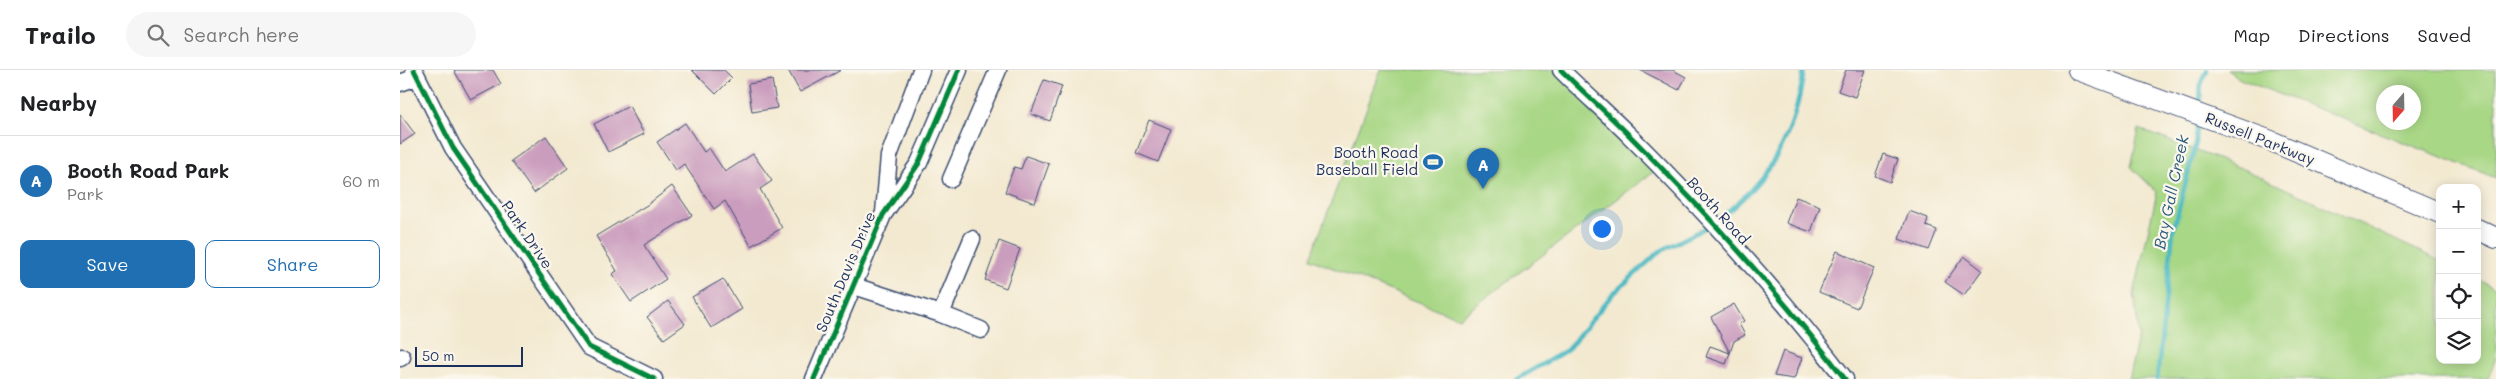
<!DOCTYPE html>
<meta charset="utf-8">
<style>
:root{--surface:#fff;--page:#f6f6f6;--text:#202124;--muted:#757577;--line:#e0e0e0;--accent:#1f6fb2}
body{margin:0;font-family:Mali,sans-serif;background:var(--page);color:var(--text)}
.controls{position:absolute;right:15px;bottom:15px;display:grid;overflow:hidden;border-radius:10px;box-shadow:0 2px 12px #0003}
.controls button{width:45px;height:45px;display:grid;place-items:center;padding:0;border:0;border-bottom:1px solid var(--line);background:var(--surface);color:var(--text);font:25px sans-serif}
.compass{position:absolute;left:1976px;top:15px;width:45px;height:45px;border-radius:50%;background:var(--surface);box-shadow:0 2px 12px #0003;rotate:200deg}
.scale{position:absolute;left:15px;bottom:12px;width:108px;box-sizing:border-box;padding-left:5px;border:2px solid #1b2f5e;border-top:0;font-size:14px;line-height:18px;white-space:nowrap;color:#1b2f5e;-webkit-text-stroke:4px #fbf7ec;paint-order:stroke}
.you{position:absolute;left:1201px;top:158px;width:18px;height:18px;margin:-12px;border:4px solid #fff;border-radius:50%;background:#1a73e8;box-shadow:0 0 0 8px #1a73e833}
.badge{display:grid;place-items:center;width:32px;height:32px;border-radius:50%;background:var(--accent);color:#fff;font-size:16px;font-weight:700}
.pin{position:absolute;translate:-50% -41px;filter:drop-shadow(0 1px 2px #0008)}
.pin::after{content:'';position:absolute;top:26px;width:18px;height:15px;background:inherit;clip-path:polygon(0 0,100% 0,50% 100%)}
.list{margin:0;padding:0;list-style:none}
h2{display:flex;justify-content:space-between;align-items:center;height:65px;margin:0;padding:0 20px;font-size:21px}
h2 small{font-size:16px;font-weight:400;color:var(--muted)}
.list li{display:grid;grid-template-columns:32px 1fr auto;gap:15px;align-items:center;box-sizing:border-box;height:90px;padding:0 20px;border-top:1px solid var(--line)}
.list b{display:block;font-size:19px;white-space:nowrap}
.list p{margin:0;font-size:16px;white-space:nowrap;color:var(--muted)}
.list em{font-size:16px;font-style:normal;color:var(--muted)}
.actions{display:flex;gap:10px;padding:15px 20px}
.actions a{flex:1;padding:11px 0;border:1px solid var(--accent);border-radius:10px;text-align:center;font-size:18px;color:var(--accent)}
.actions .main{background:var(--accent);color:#fff}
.icon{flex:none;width:28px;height:28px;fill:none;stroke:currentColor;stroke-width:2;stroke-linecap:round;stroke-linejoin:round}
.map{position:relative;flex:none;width:2096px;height:309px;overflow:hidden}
header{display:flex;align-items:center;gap:30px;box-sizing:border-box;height:70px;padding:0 25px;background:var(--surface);border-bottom:1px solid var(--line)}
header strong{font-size:24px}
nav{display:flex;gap:28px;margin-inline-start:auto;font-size:18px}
.search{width:350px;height:45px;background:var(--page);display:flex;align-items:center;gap:12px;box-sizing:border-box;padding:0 18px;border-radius:28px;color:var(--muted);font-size:19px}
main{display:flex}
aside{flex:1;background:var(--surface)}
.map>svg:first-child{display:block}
</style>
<header>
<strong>Trailo</strong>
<div class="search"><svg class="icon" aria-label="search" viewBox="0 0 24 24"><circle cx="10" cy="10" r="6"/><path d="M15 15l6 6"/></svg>Search here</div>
<nav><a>Map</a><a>Directions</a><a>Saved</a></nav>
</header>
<main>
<aside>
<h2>Nearby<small></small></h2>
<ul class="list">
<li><span class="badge">A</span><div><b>Booth Road Park</b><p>Park</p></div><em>60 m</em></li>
</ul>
<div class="actions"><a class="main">Save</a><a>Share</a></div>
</aside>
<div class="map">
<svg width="2096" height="309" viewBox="0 0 2096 309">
<rect width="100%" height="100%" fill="#fbf7ec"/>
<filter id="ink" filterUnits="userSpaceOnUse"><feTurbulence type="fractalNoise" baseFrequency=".02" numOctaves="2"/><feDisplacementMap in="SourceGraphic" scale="10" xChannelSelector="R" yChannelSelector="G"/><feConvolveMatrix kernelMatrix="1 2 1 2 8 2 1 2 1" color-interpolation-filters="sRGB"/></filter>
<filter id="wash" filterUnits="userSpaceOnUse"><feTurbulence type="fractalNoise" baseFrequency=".0096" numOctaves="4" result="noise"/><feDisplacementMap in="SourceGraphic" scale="20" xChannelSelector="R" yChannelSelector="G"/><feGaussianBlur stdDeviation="1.12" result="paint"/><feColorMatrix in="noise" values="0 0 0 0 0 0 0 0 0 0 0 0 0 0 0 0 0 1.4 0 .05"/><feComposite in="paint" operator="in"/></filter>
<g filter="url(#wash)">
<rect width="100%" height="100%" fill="#f3e9d0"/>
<!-- green -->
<path fill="#a8d785" stroke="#628372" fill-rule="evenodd" d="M981,0H1161L1260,97L1059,248L910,189Z
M1827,0H2096V108L1840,9ZM2014,22V52H1984V22Z
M1739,59L1846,100L2040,191V290H2077V209L2096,219V288L2088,309H1728L1739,265L1734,224L1757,122L1731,97Z"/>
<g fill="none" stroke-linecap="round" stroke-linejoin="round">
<!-- stream -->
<path stroke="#4cbac4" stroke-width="4.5" d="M1799,40L1801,15L1807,0
M1316,151C1370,110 1395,67 1404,0
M1117,309L1167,280L1211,226L1259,182L1307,157
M1757,309L1773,162L1795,76L1798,50"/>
</g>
<g id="blocks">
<!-- building -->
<path fill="#ca9cbe" d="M54,0H93L101,14L71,30Z
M292,0H324L332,8L316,24Z
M388,0H441L400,22Z
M1240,0H1273L1286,7L1279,20Z
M1446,0H1465L1455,27L1438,21Z
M372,10L377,38L352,42L348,14Z
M644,10L662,16L650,51L631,44Z
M229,36L244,64L208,82L194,54Z
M0,44L15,64L0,74Z
M749,50L771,59L758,92L736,83Z
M285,53L304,82L309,78L325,102L353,84L372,111L360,119L382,158L351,176L325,131L314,139L284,94L276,100L257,72Z
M146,66L168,98L134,123L111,91Z
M1483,84L1498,89L1490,112L1475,106Z
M626,86L649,94L635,133L605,122L614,97L621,99Z
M272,116L292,145L244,175L266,209L231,232L212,204L217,201L196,166L247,135Z
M1396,127L1420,136L1411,162L1386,153Z
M1509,141L1528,148L1526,156L1537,160L1529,180L1499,169Z
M599,171L620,179L606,218L585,210Z
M1437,181L1474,198L1457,238L1419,222Z
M1564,186L1582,200L1564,225L1545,212Z
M323,209L342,239L311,258L292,227Z
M268,231L285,254L264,269L247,247Z
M1334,234L1344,251L1339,254L1345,265L1334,271L1326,294L1306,287L1310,276L1330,283L1311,247Z
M1383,281L1402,288L1394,309L1374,306Z"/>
</g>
</g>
<g filter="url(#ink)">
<use href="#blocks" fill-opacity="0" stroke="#3b4b6f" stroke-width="1"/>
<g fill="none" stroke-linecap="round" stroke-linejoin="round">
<defs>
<path id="minor" d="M14,0L53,78L189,277L254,309
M1161,0C1183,22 1207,43 1229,65C1306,142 1379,223 1445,309
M0,13L17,7
M551,109L598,0
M484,143L489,86L521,0
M454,216L541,244L572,169
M541,244L581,260
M0,288L2,287
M414,309L483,145L519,93L559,0"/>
<path id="major" d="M1678,0L1871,71L2040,143
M2077,159L2096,168"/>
</defs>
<!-- minor casing -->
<use href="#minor" stroke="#3b4b6f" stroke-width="19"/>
<!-- major casing -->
<use href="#major" stroke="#3b4b6f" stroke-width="22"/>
<!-- minor -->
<use href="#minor" stroke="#fff" stroke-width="16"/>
<!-- major -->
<use href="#major" stroke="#fff" stroke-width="20"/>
<defs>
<path id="cycleway" d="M14,0L53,78L189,277L254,309
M1161,0C1183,22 1207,43 1229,65C1306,142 1379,223 1445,309
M414,309L483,145L519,93L559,0"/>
</defs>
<!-- cycleway casing -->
<use href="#cycleway" stroke="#fbf7ec" stroke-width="8"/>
<!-- cycleway -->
<use href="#cycleway" stroke="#00873e" stroke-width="5"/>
</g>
</g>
<!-- icons -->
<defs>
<symbol id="stadium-bare" viewBox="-9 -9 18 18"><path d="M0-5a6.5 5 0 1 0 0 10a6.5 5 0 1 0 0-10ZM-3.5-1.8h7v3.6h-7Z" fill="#1f6fb2" stroke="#fbf7ec" stroke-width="2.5" paint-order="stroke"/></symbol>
</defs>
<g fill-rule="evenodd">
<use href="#stadium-bare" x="1019" y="78" width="28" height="28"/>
</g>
<g text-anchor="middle" stroke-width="4.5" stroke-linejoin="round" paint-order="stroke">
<!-- street labels -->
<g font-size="15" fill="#1b2f5e" stroke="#fbf7ec">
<text transform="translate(1860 69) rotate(22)" y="5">Russell Parkway</text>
<text transform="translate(1318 141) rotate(48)" y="5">Booth Road</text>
<text transform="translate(127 165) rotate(56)" y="5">Park Drive</text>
<text transform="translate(446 202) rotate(-67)" y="5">South Davis Drive</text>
</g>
<!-- poi labels -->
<g font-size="15" fill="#1b2f5e" stroke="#fbf7ec" text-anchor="end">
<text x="1018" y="88">Booth Road<tspan x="1018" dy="17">Baseball Field</tspan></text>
</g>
<!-- water labels -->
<g font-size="16" font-style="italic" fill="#2a597d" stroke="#fbf7ec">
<text transform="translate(1771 122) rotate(-78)" y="6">Bay Gall Creek</text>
</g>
</g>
</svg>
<div class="controls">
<button>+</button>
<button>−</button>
<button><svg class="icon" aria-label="locate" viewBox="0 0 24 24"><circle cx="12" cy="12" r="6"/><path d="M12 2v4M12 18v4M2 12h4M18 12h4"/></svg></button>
<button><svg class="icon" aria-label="layers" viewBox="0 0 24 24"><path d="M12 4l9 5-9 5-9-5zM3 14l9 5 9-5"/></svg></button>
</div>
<svg class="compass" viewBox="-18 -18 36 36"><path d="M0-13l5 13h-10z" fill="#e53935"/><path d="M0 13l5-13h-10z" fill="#757577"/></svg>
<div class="scale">50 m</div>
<div class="you"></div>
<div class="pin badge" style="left:1083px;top:119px">A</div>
</div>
</main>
